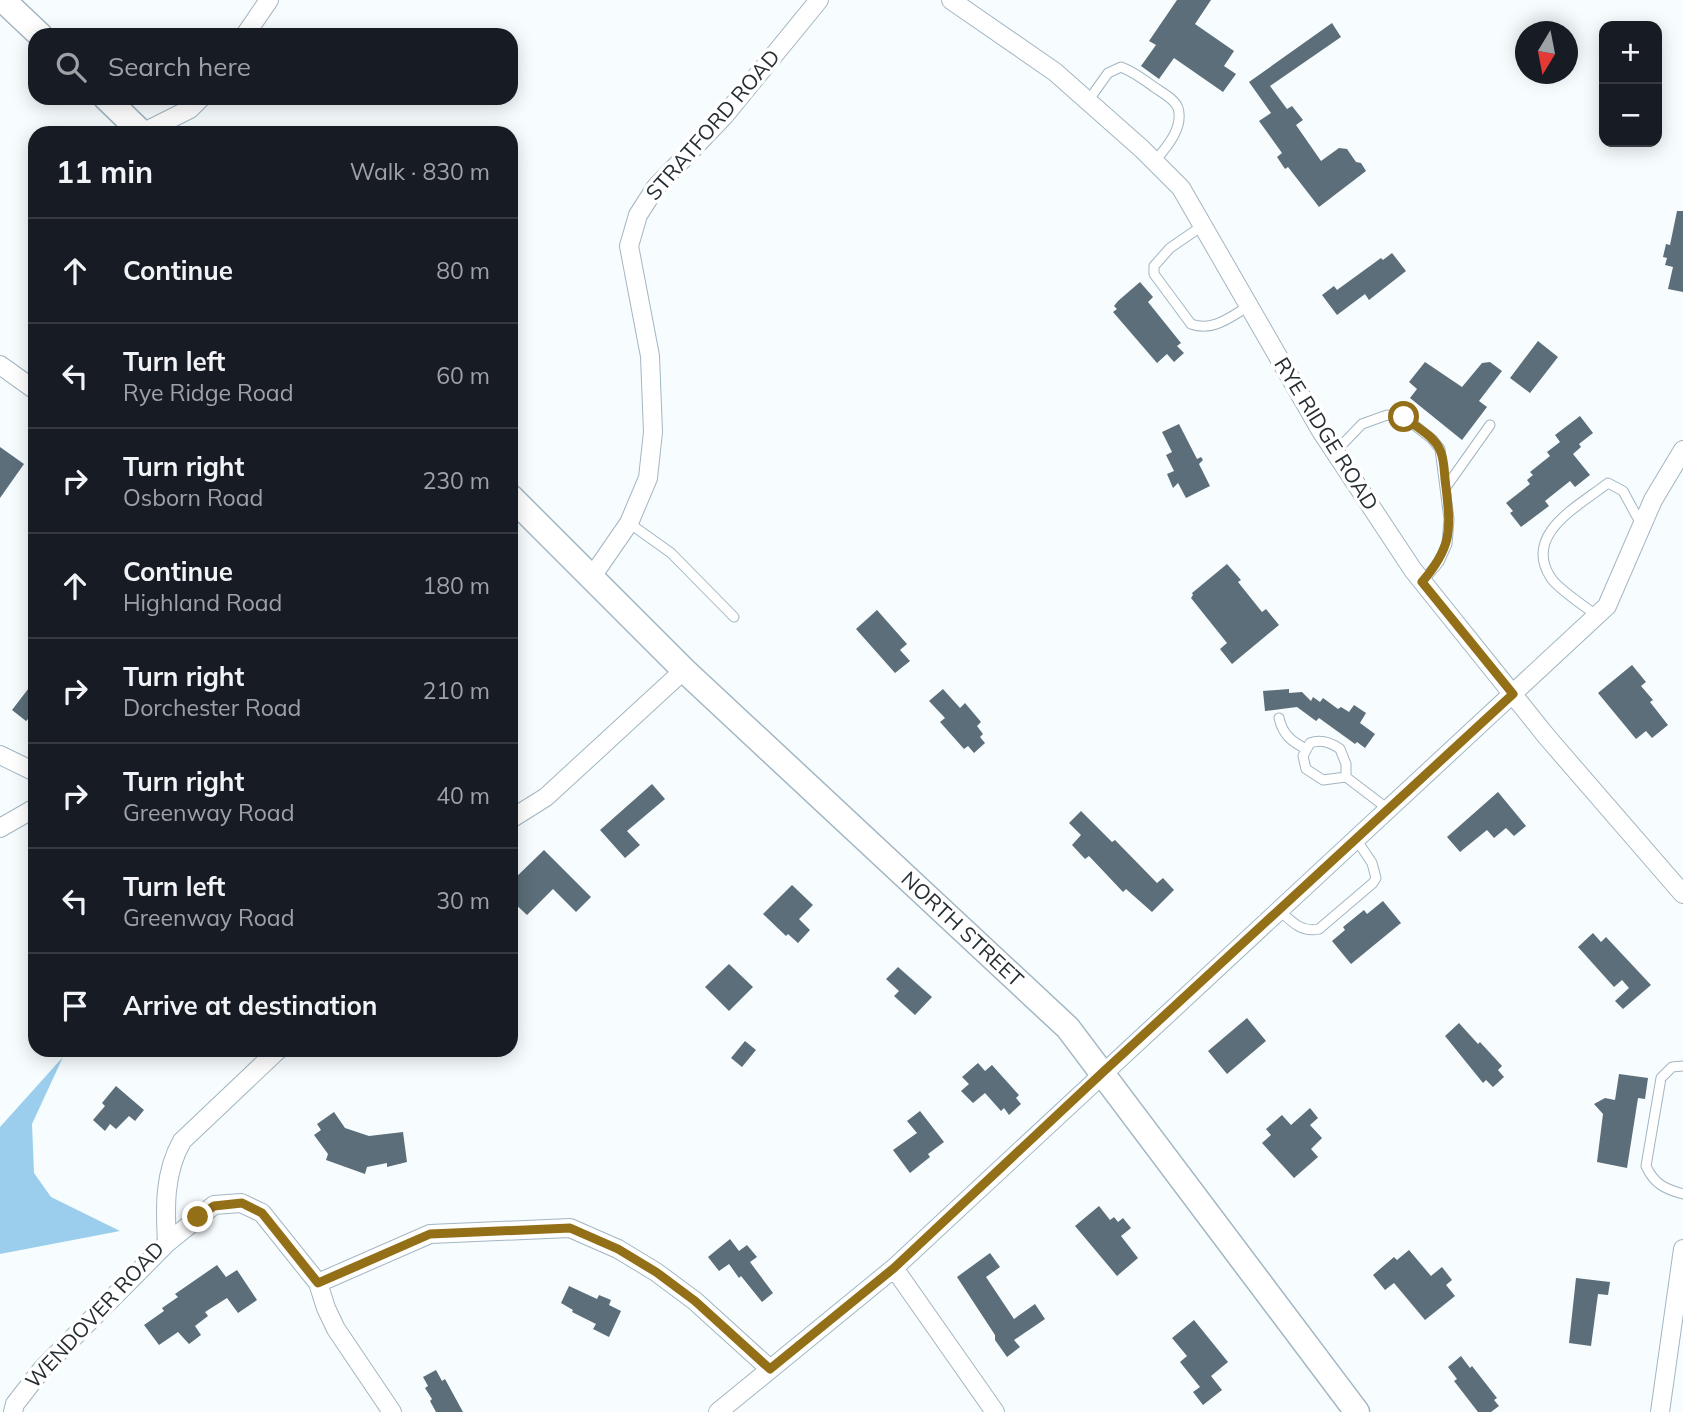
<!DOCTYPE html>
<meta charset="utf-8">
<style>
:root{--surface:#171b24;--page:#242831;--text:#f1f3f6;--muted:#9ea1a6;--line:#363941}
body{margin:0;font-family:Mulish,sans-serif;background:var(--page);color:var(--text)}
.controls{position:absolute;right:21px;top:21px;display:grid;overflow:hidden;border-radius:14px;box-shadow:0 4px 18px #0003}
.controls button{width:63px;height:63px;display:grid;place-items:center;padding:0;border:0;border-bottom:2px solid var(--line);background:var(--surface);color:var(--text);font:35px sans-serif}
.compass{position:absolute;left:1515px;top:21px;width:63px;height:63px;border-radius:50%;background:var(--surface);box-shadow:0 4px 18px #0003;rotate:190deg}
.stop{position:absolute;width:21px;height:21px;margin:-16px;border:5px solid #937017;border-radius:50%;background:#fff}
.stop.end{background:#937017;border-color:#fff;box-shadow:0 2px 7px #0008}
.list{margin:0;padding:0;list-style:none}
h2{display:flex;justify-content:space-between;align-items:center;height:91px;margin:0;padding:0 28px;font-size:30px}
h2 small{font-size:23px;font-weight:400;color:var(--muted)}
.list li{display:grid;grid-template-columns:46px 1fr auto;gap:21px;align-items:center;box-sizing:border-box;height:105px;padding:0 28px;border-top:2px solid var(--line)}
.list b{display:block;font-size:26px;white-space:nowrap}
.list p{margin:0;font-size:23px;white-space:nowrap;color:var(--muted)}
.list em{font-size:23px;font-style:normal;color:var(--muted)}
.icon{flex:none;width:38px;height:38px;fill:none;stroke:currentColor;stroke-width:2;stroke-linecap:round;stroke-linejoin:round}
.map{position:relative;flex:none;width:1683px;height:1412px;overflow:hidden}
.search{position:absolute;background:var(--surface);box-shadow:0 4px 18px #0003;left:28px;top:28px;width:490px;height:77px;display:flex;align-items:center;gap:18px;box-sizing:border-box;padding:0 24px;border-radius:21px;color:var(--muted);font-size:26px}
.panel{position:absolute;background:var(--surface);box-shadow:0 4px 18px #0003;left:28px;top:126px;width:490px;height:931px;border-radius:21px}
.map>svg:first-child{display:block}
</style>
<div class="map">
<svg width="1683" height="1412" viewBox="0 0 1683 1412">
<rect width="100%" height="100%" fill="#f7fcfe"/>
<!-- forest -->
<path fill="#9bceec" d="M63,1057L32,1124L34,1173L51,1197L120,1231L0,1254V1127Z"/>
<!-- building -->
<path fill="#5b6e79" d="M1177,0H1211L1195,24L1234,51L1224,66L1236,74L1223,92L1174,58L1159,79L1141,66L1156,45L1149,41Z
M1332,23L1341,37L1270,86L1287,109L1292,106L1303,120L1296,125L1321,161L1339,148L1347,149L1356,162L1361,163L1366,171L1319,207L1288,167L1285,169L1277,157L1282,153L1259,121L1271,113L1249,82Z
M1677,211H1683V292L1668,289L1673,267L1665,265L1667,258L1663,257L1666,244L1670,245Z
M1392,253L1406,271L1369,300L1365,294L1337,315L1322,295L1334,286L1337,290L1381,258L1383,260Z
M1140,282L1153,297L1148,302L1181,343L1177,346L1184,353L1174,362L1167,354L1157,363L1113,312L1117,309L1114,306L1118,301Z
M1538,341L1558,357L1530,393L1510,378Z
M1425,362L1462,387L1482,363L1490,362L1502,371L1479,401L1487,407L1462,440L1410,398L1417,389L1409,382Z
M1580,416L1593,433L1579,444L1581,447L1573,454L1590,475L1575,487L1570,481L1545,501L1549,506L1521,527L1510,513L1513,511L1506,503L1530,484L1527,480L1533,475L1530,472L1550,456L1547,452L1560,442L1555,435Z
M1179,424L1197,459L1201,457L1203,460L1199,464L1210,486L1186,498L1178,483L1173,488L1167,474L1174,471L1166,455L1172,452L1162,432Z
M0,447L24,464L0,498Z
M1227,564L1241,580L1238,582L1262,612L1266,609L1279,625L1232,664L1220,649L1227,643L1191,598L1193,595L1192,593Z
M877,610L907,644L900,650L910,661L895,673L856,629Z
M1632,665L1646,682L1641,686L1653,700L1650,702L1668,725L1652,738L1646,731L1636,739L1598,693Z
M35,680V721L30,717L26,721L12,710Z
M943,689L960,708L965,703L981,722L977,726L983,734L980,737L985,743L974,753L968,746L964,749L940,722L945,718L929,701Z
M1289,689V693L1302,692L1311,701L1313,697L1320,702L1323,698L1338,709L1341,707L1349,712L1354,705L1366,713L1360,723L1375,734L1365,748L1357,742L1355,744L1319,718L1316,721L1297,707L1265,711L1263,691Z
M652,784L665,799L627,831L640,845L625,858L600,830Z
M1498,792L1526,826L1514,836L1506,828L1494,838L1487,830L1460,852L1447,837Z
M1081,811L1112,842L1115,840L1157,883L1163,878L1174,890L1152,912L1126,889L1123,892L1089,856L1085,859L1072,845L1081,835L1069,823Z
M544,850L591,897L576,912L553,889L527,915L511,900V882Z
M792,885L813,905L799,919L810,930L798,943L788,934L786,936L763,914Z
M1383,901L1401,923L1351,964L1332,941L1345,930L1343,927L1364,910L1367,914Z
M1593,933L1601,942L1606,937L1651,985L1623,1009L1615,1001L1629,988L1622,980L1614,987L1578,947Z
M729,964L753,987L729,1011L705,987Z
M898,967L932,997L915,1015L894,996L899,991L886,979Z
M1247,1018L1266,1041L1227,1074L1208,1051Z
M1459,1023L1478,1044L1480,1042L1502,1066L1498,1070L1504,1077L1493,1087L1486,1080L1483,1083L1445,1036Z
M745,1041L756,1050L742,1067L731,1058Z
M978,1063L985,1071L992,1065L1019,1095L1016,1098L1021,1104L1009,1115L1004,1108L1001,1111L985,1093L973,1103L961,1091L969,1084L962,1077Z
M1619,1074L1648,1078L1645,1099L1638,1098L1627,1168L1597,1162L1603,1114L1594,1104L1605,1098L1615,1100Z
M116,1086L144,1110L135,1121L129,1116L116,1129L110,1124L105,1131L93,1120L105,1106L102,1103Z
M1310,1108L1318,1118L1310,1125L1322,1138L1311,1149L1318,1157L1294,1178L1262,1143L1271,1135L1266,1129L1282,1115L1291,1125Z
M920,1111L944,1142L928,1154L930,1157L910,1173L893,1150L917,1133L907,1121Z
M334,1112L345,1128L369,1136L403,1132L407,1162L387,1167V1163L367,1167L365,1174L326,1160L328,1154L314,1135L321,1130L317,1124Z
M1099,1206L1110,1220L1114,1217L1118,1222L1123,1218L1131,1228L1121,1236L1138,1258L1117,1276L1075,1226Z
M730,1239L739,1251L747,1245L757,1257L750,1262L773,1293L762,1302L741,1276L739,1278L729,1264L719,1271L708,1257Z
M1409,1250L1431,1276L1442,1267L1452,1280L1446,1285L1455,1296L1425,1320L1394,1283L1385,1290L1373,1275L1394,1257L1397,1260Z
M990,1253L1000,1267L986,1277L1014,1319L1035,1304L1045,1319L1014,1340L1020,1347L1007,1357L995,1340V1335L957,1277Z
M217,1265L226,1277L237,1270L257,1300L238,1313L227,1298L205,1312L208,1316L195,1326L201,1335L189,1344L178,1332L159,1345L144,1325L164,1311L162,1308L178,1297L175,1294Z
M1576,1278L1610,1282L1608,1295L1598,1294L1591,1346L1569,1343Z
M569,1286L597,1299L599,1295L611,1300L609,1305L621,1311L609,1337L593,1329L596,1324L572,1312L573,1310L561,1303Z
M1194,1320L1228,1362L1211,1376L1222,1390L1203,1405L1193,1392L1200,1387L1180,1362L1187,1356L1172,1338Z
M1461,1356L1470,1368L1472,1366L1497,1398L1494,1400L1499,1406L1491,1412H1478L1454,1381L1457,1379L1448,1367Z
M436,1370L442,1381L445,1379L463,1412H436L430,1401L432,1399L425,1388L428,1386L423,1377Z"/>
<g fill="none" stroke-linecap="round" stroke-linejoin="round">
<defs>
<path id="lane" d="M1088,101L1108,73L1121,67C1134,72 1143,79 1154,87C1161,92 1175,99 1178,108C1184,128 1166,148 1155,161
M1202,226L1170,248L1154,266V274L1191,324C1213,332 1230,317 1249,306
M1335,452L1362,424L1387,415L1404,417L1432,439L1440,449L1449,519L1447,544L1439,562L1422,582
M1446,487L1490,425
M629,523L671,553L734,617
M1597,616C1585,606 1559,590 1551,578C1522,534 1579,506 1608,483L1623,491L1641,524
M1279,718C1283,735 1291,741 1306,749
M1346,777L1323,780L1306,769L1303,756L1310,743C1321,739 1330,742 1340,749L1346,764V777L1388,809
M1279,910C1291,921 1301,933 1319,929L1373,883L1376,878L1372,863L1356,839
M1683,1066L1672,1067L1661,1078L1646,1166C1654,1184 1665,1189 1683,1194"/>
<path id="street" d="M951,0L1055,72L1142,149L1181,188L1321,431L1413,570L1547,737L1683,894
M245,35L269,0
M142,133L190,109L201,98
M0,365L35,390
M591,578L629,523L648,478L653,432L650,356L629,246L638,215L656,187L725,115L819,0
M0,755L35,772
M511,819L546,797L684,670
M0,828L35,808
M167,1243L214,1205L241,1203L262,1213L318,1283L326,1308L336,1329L392,1412
M894,1268L995,1412
M318,1283L430,1234L570,1228L618,1249L656,1272L695,1301L770,1369
M13,1412L15,1404L43,1368L167,1243C165,1207 164,1173 182,1141L278,1050
M718,1412L894,1268L1607,606L1653,500L1683,450
M1660,1412L1683,1249"/>
<g id="secondary">
<path d="M3,0L40,35"/>
<path d="M106,98L142,133"/>
<path id="s1" d="M511,497L684,670L1068,1028L1357,1412"/>
</g>
</defs>
<!-- lane casing -->
<use href="#lane" stroke="#a2b6c3" stroke-width="11"/>
<!-- street casing -->
<use href="#street" stroke="#a2b6c3" stroke-width="20"/>
<!-- secondary casing -->
<use href="#secondary" stroke="#a2b6c3" stroke-width="27"/>
<!-- lane -->
<use href="#lane" stroke="#fff" stroke-width="9"/>
<!-- street -->
<use href="#street" stroke="#fff" stroke-width="18"/>
<!-- secondary -->
<use href="#secondary" stroke="#fff" stroke-width="24"/>
</g>
<g fill="none" stroke-linecap="round" stroke-linejoin="round">
<!-- route -->
<path stroke="#937017" stroke-width="9" d="M198,1217L214,1206L242,1203L262,1213L318,1283L430,1234L570,1228L618,1249L656,1272L695,1301L770,1369L894,1268L1102,1073L1513,694L1422,582C1452,547 1451,531 1446,487C1444,476 1445,460 1440,450C1434,436 1415,426 1404,417"/>
</g>
<g text-anchor="middle" stroke-width="7" stroke-linejoin="round" paint-order="stroke">
<!-- street labels -->
<g font-size="21" fill="#262f34" stroke="#fff">
<text transform="translate(713 125) rotate(-49)" y="7">STRATFORD ROAD</text>
<text transform="translate(1326 434) rotate(58)" y="7">RYE RIDGE ROAD</text>
<text dy="7" stroke="none"><textPath href="#s1" startOffset="625">NORTH STREET</textPath></text>
<text transform="translate(95 1315) rotate(-47)" y="7">WENDOVER ROAD</text>
</g>
</g>
</svg>
<div class="controls">
<button>+</button>
<button>−</button>
</div>
<svg class="compass" viewBox="-18 -18 36 36"><path d="M0-13l5 13h-10z" fill="#e53935"/><path d="M0 13l5-13h-10z" fill="#9ea1a6"/></svg>
<div class="stop" style="left:1404px;top:417px"></div>
<div class="stop end" style="left:198px;top:1217px"></div>
<div class="search"><svg class="icon" aria-label="search" viewBox="0 0 24 24"><circle cx="10" cy="10" r="6"/><path d="M15 15l6 6"/></svg>Search here</div>
<section class="panel">
<h2>11 min<small>Walk · 830 m</small></h2>
<ul class="list">
<li><svg class="icon" aria-label="ahead" viewBox="0 0 24 24"><path d="M12 20V5M6 11l6-6 6 6"/></svg><div><b>Continue</b></div><em>80 m</em></li>
<li><svg class="icon" aria-label="left" viewBox="0 0 24 24"><path d="M17 20v-9H6M10 6l-5 5 5 5"/></svg><div><b>Turn left</b><p>Rye Ridge Road</p></div><em>60 m</em></li>
<li><svg class="icon" aria-label="right" viewBox="0 0 24 24"><path d="M7 20v-9h11M14 6l5 5-5 5"/></svg><div><b>Turn right</b><p>Osborn Road</p></div><em>230 m</em></li>
<li><svg class="icon" aria-label="ahead" viewBox="0 0 24 24"><path d="M12 20V5M6 11l6-6 6 6"/></svg><div><b>Continue</b><p>Highland Road</p></div><em>180 m</em></li>
<li><svg class="icon" aria-label="right" viewBox="0 0 24 24"><path d="M7 20v-9h11M14 6l5 5-5 5"/></svg><div><b>Turn right</b><p>Dorchester Road</p></div><em>210 m</em></li>
<li><svg class="icon" aria-label="right" viewBox="0 0 24 24"><path d="M7 20v-9h11M14 6l5 5-5 5"/></svg><div><b>Turn right</b><p>Greenway Road</p></div><em>40 m</em></li>
<li><svg class="icon" aria-label="left" viewBox="0 0 24 24"><path d="M17 20v-9H6M10 6l-5 5 5 5"/></svg><div><b>Turn left</b><p>Greenway Road</p></div><em>30 m</em></li>
<li><svg class="icon" aria-label="arrive" viewBox="0 0 24 24"><path d="M6 21V4h12l-3 4 3 4H6"/></svg><div><b>Arrive at destination</b></div></li>
</ul>
</section>
</div>
